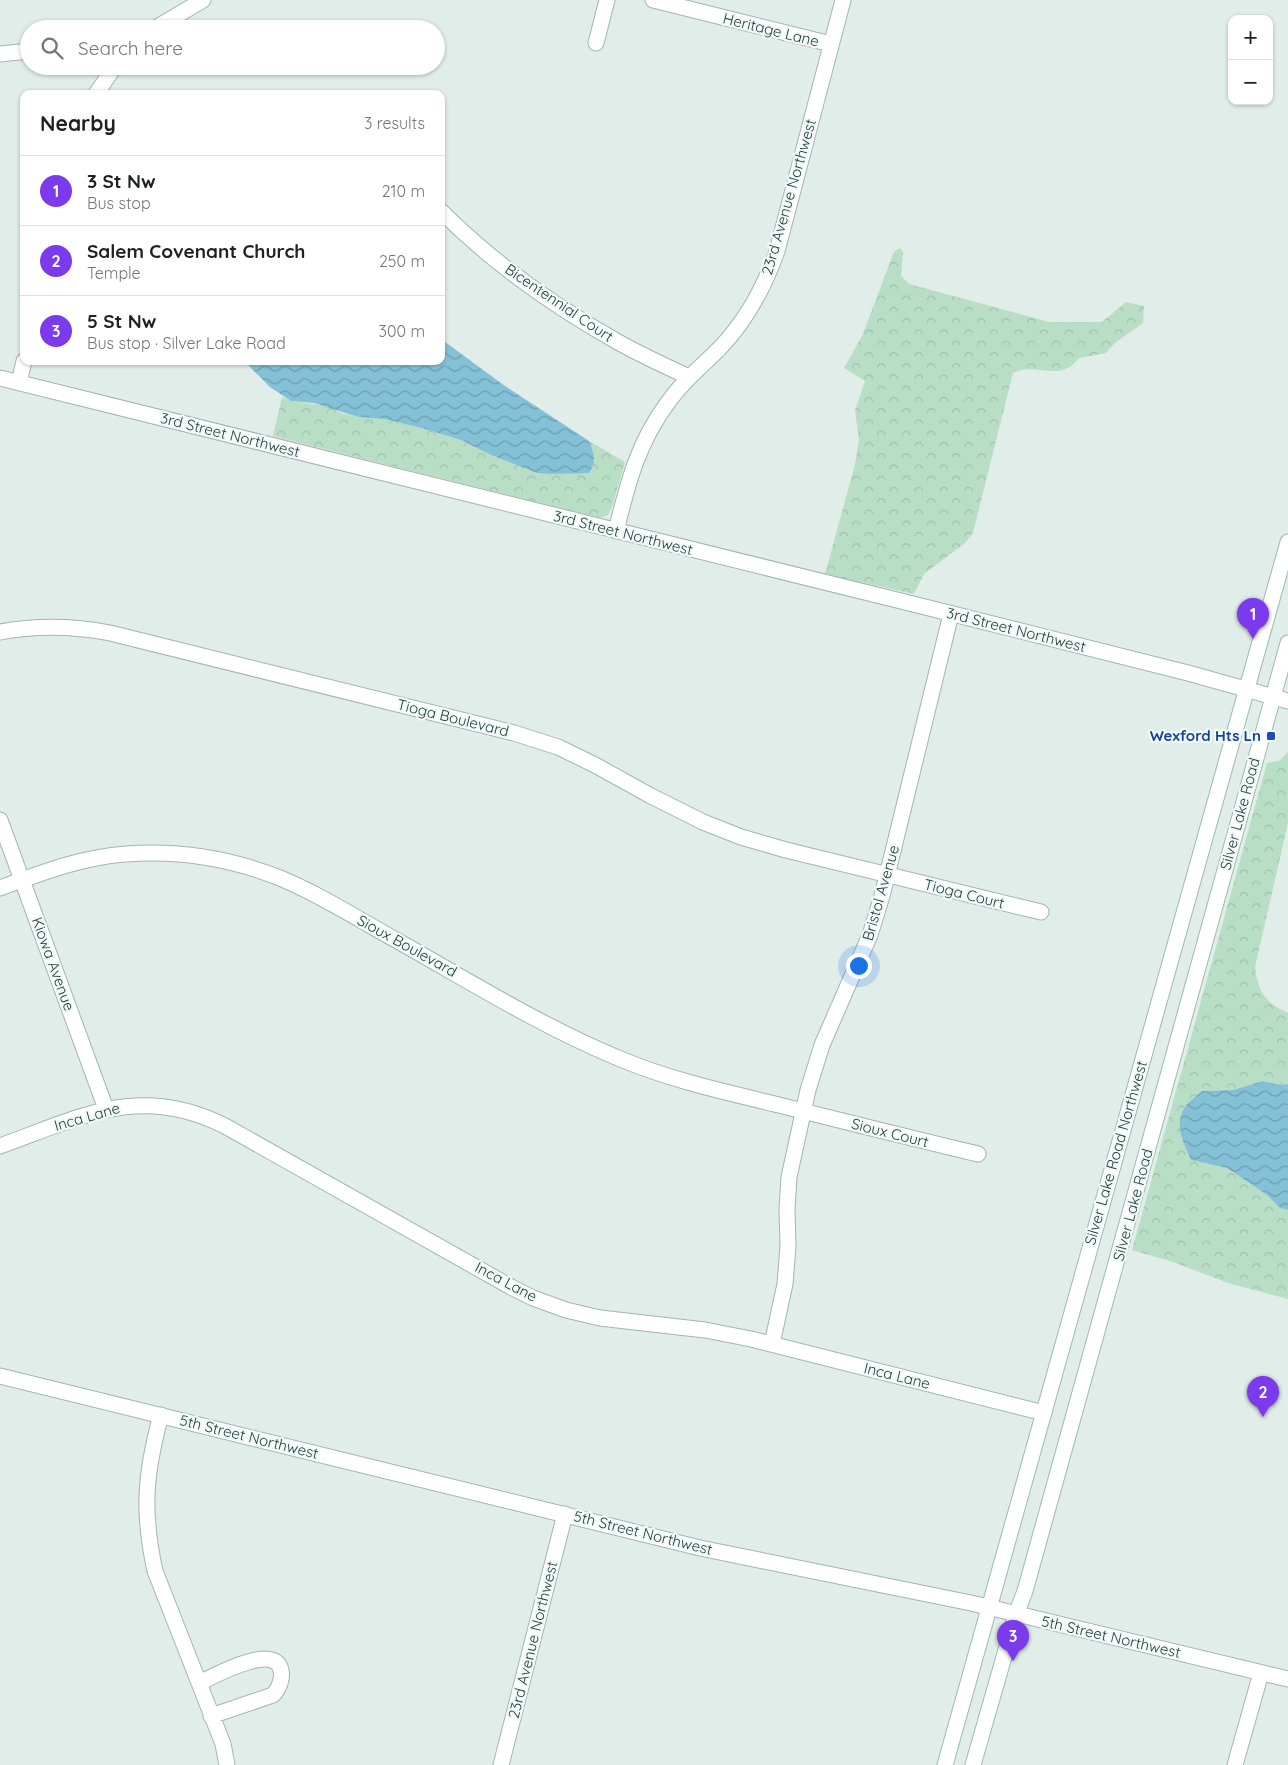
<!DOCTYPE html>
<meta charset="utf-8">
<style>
:root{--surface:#fff;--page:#f2f2f2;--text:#202124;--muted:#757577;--line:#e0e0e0;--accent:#7c3aed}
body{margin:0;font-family:Quicksand,sans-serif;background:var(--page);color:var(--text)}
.controls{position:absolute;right:15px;top:15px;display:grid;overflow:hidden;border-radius:10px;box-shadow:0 1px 4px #0004}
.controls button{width:45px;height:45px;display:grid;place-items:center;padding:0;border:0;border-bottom:1px solid var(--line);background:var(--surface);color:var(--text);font:25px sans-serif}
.you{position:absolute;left:858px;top:965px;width:18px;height:18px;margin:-12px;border:4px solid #fff;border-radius:50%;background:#1a73e8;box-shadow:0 0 0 8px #1a73e833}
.badge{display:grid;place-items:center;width:32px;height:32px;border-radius:50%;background:var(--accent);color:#fff;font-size:16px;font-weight:700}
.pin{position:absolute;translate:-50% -41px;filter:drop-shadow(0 1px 2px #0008)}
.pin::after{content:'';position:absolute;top:26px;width:18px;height:15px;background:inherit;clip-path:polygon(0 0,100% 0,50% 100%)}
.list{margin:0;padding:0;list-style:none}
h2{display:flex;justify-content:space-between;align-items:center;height:65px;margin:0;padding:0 20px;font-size:21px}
h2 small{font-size:16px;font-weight:400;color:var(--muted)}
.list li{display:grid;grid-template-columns:32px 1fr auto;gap:15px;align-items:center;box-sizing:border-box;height:70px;padding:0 20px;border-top:1px solid var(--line)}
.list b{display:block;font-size:19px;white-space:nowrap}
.list p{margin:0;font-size:16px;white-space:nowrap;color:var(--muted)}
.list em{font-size:16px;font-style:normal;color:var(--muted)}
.icon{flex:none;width:28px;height:28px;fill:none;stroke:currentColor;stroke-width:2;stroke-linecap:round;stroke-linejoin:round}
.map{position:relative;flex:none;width:1288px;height:1765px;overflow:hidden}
.search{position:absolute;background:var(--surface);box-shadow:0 1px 4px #0004;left:20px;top:20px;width:425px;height:55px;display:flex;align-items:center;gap:12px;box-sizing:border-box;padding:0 18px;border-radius:28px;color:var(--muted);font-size:19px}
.panel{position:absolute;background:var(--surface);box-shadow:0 1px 4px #0004;left:20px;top:90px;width:425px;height:275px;border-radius:10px}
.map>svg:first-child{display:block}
</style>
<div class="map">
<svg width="1288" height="1765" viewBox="0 0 1288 1765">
<defs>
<pattern id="forest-crowns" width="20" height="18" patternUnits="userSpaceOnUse" patternTransform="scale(1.25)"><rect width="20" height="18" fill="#b8dfc6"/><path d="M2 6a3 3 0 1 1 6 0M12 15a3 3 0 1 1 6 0" fill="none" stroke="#9ec0ab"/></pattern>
<pattern id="water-waves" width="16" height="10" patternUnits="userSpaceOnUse" patternTransform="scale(1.25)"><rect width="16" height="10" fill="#85c1d6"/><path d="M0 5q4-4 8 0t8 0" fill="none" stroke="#6c9eaf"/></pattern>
</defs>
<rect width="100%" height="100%" fill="#e1ede9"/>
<!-- forest -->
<path fill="url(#forest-crowns)" d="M900,248L903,251L901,276L909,284L1049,322H1102L1126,302L1144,306L1143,323L1116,342L1106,353L1079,358C1060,384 1036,361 1013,373L973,533L964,544L924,574L914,594L825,574L855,464L859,440L855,410L865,381L844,368L862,336L894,252Z
M282,397L291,401L328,406L341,413L358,417L385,419L425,429L461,440L491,455L537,473H589L593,451L589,441L625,462L612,507L608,515L600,518L273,436Z
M1288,752V823L1255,967C1258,991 1265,1003 1288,1013V1084L1280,1085L1263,1081L1233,1090L1202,1091L1191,1160L1227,1168L1267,1195L1280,1208L1288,1210V1299L1228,1283L1173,1262L1132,1250L1267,763L1279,761Z"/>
<!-- water -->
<path fill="url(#water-waves)" d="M441,339L505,386L589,441C594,452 597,462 589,473L551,474L537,473L491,455L461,440L425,429L385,419L358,417L314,403L291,401L270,387L244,361H441Z
M1263,1081L1280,1085L1288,1084V1210L1280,1208L1267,1195L1227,1168L1191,1160C1184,1144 1173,1124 1185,1107C1189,1101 1197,1096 1202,1091L1233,1090Z"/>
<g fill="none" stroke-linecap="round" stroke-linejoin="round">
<defs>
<path id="minor" d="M653,0L831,44
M154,29L203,0
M596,43L607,0
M0,54L29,51
M96,94L115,66
M441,211C493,263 554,306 618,342C641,355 665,366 689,377
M0,378L913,604L1188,673L1288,701
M19,383L24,361
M616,531C628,482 638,442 669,401C683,381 702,366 719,349C747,320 764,288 777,251L843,0
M0,632C38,625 73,626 110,633L514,733L558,747L595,765L651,796L703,822L741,837L786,850L1041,912
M0,820L106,1109
M0,888C41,873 82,857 126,854C178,850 232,859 280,878C321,895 358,919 396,940C469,981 541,1026 618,1058C670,1080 725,1092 779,1105C845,1122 912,1138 978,1154
M0,1146C81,1117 140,1083 225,1126L511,1287L533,1298L566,1310L600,1318L705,1330L751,1339L1044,1413
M772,1344L785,1284L788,1246L787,1209L789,1177L808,1090L822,1045L870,935L882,896L951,614
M161,1415C145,1474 142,1511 155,1571L223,1744L227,1765
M199,1683C214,1676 275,1642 281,1670C283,1678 279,1689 273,1695L211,1716
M501,1765L565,1514
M1235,1765L1261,1673"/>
<path id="tertiary" d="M0,1376L700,1548L971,1603L1288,1679"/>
<path id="secondary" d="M945,1765L1288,542
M973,1765L1016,1615L1025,1591L1288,643"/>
</defs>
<!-- minor casing -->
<use href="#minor" stroke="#a3b5b1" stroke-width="17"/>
<!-- tertiary casing -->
<use href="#tertiary" stroke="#a3b5b1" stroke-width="17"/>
<!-- secondary casing -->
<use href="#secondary" stroke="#9eb9b2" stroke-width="17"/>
<!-- minor -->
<use href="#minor" stroke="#fff" stroke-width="15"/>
<!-- tertiary -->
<use href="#tertiary" stroke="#fff" stroke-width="15"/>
<!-- secondary -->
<use href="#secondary" stroke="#fff" stroke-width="15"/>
</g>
<!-- markers -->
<rect fill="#1a4fb4" stroke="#f2f9f6" stroke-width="2" x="1266" y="731" width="10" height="10" rx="2.5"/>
<g text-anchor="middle" stroke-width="4.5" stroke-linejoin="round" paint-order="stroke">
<!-- street labels -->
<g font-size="15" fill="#203f39" stroke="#f2f9f6">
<text transform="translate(771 30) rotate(14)" y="5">Heritage Lane</text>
<text transform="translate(789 197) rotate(-74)" y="5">23rd Avenue Northwest</text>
<text transform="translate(559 303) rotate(34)" y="5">Bicentennial Court</text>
<text transform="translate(230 435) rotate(14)" y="5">3rd Street Northwest</text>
<text transform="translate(623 533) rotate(14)" y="5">3rd Street Northwest</text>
<text transform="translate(1016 630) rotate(14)" y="5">3rd Street Northwest</text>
<text transform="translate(453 718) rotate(14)" y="5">Tioga Boulevard</text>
<text transform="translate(1240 814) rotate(-75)" y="5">Silver Lake Road</text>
<text transform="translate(881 893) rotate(-74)" y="5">Bristol Avenue</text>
<text transform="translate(964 894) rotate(14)" y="5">Tioga Court</text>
<text transform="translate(407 946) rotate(29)" y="5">Sioux Boulevard</text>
<text transform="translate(53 964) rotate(70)" y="5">Kiowa Avenue</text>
<text transform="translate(87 1117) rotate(-16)" y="5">Inca Lane</text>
<text transform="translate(890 1133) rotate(14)" y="5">Sioux Court</text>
<text transform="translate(1116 1153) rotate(-74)" y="5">Silver Lake Road Northwest</text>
<text transform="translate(1133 1205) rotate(-75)" y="5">Silver Lake Road</text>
<text transform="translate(506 1282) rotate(28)" y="5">Inca Lane</text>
<text transform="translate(897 1376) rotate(14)" y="5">Inca Lane</text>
<text transform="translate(249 1437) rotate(14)" y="5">5th Street Northwest</text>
<text transform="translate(643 1533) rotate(14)" y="5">5th Street Northwest</text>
<text transform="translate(1111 1637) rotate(13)" y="5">5th Street Northwest</text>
<text transform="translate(533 1640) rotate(-76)" y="5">23rd Avenue Northwest</text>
</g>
<!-- transit labels -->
<g font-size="15" font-weight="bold" fill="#164399" stroke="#f2f9f6" text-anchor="end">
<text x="1261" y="741">Wexford Hts Ln</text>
</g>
</g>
</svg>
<div class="controls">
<button>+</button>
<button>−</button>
</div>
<div class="you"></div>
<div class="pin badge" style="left:1253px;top:639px">1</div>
<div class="pin badge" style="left:1263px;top:1417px">2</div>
<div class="pin badge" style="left:1013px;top:1661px">3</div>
<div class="search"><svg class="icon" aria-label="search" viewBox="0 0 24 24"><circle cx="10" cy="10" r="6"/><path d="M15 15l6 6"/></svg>Search here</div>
<section class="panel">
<h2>Nearby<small>3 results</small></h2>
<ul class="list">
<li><span class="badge">1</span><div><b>3 St Nw</b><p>Bus stop</p></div><em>210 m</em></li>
<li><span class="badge">2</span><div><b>Salem Covenant Church</b><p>Temple</p></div><em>250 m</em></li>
<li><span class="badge">3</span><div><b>5 St Nw</b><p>Bus stop · Silver Lake Road</p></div><em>300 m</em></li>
</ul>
</section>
</div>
